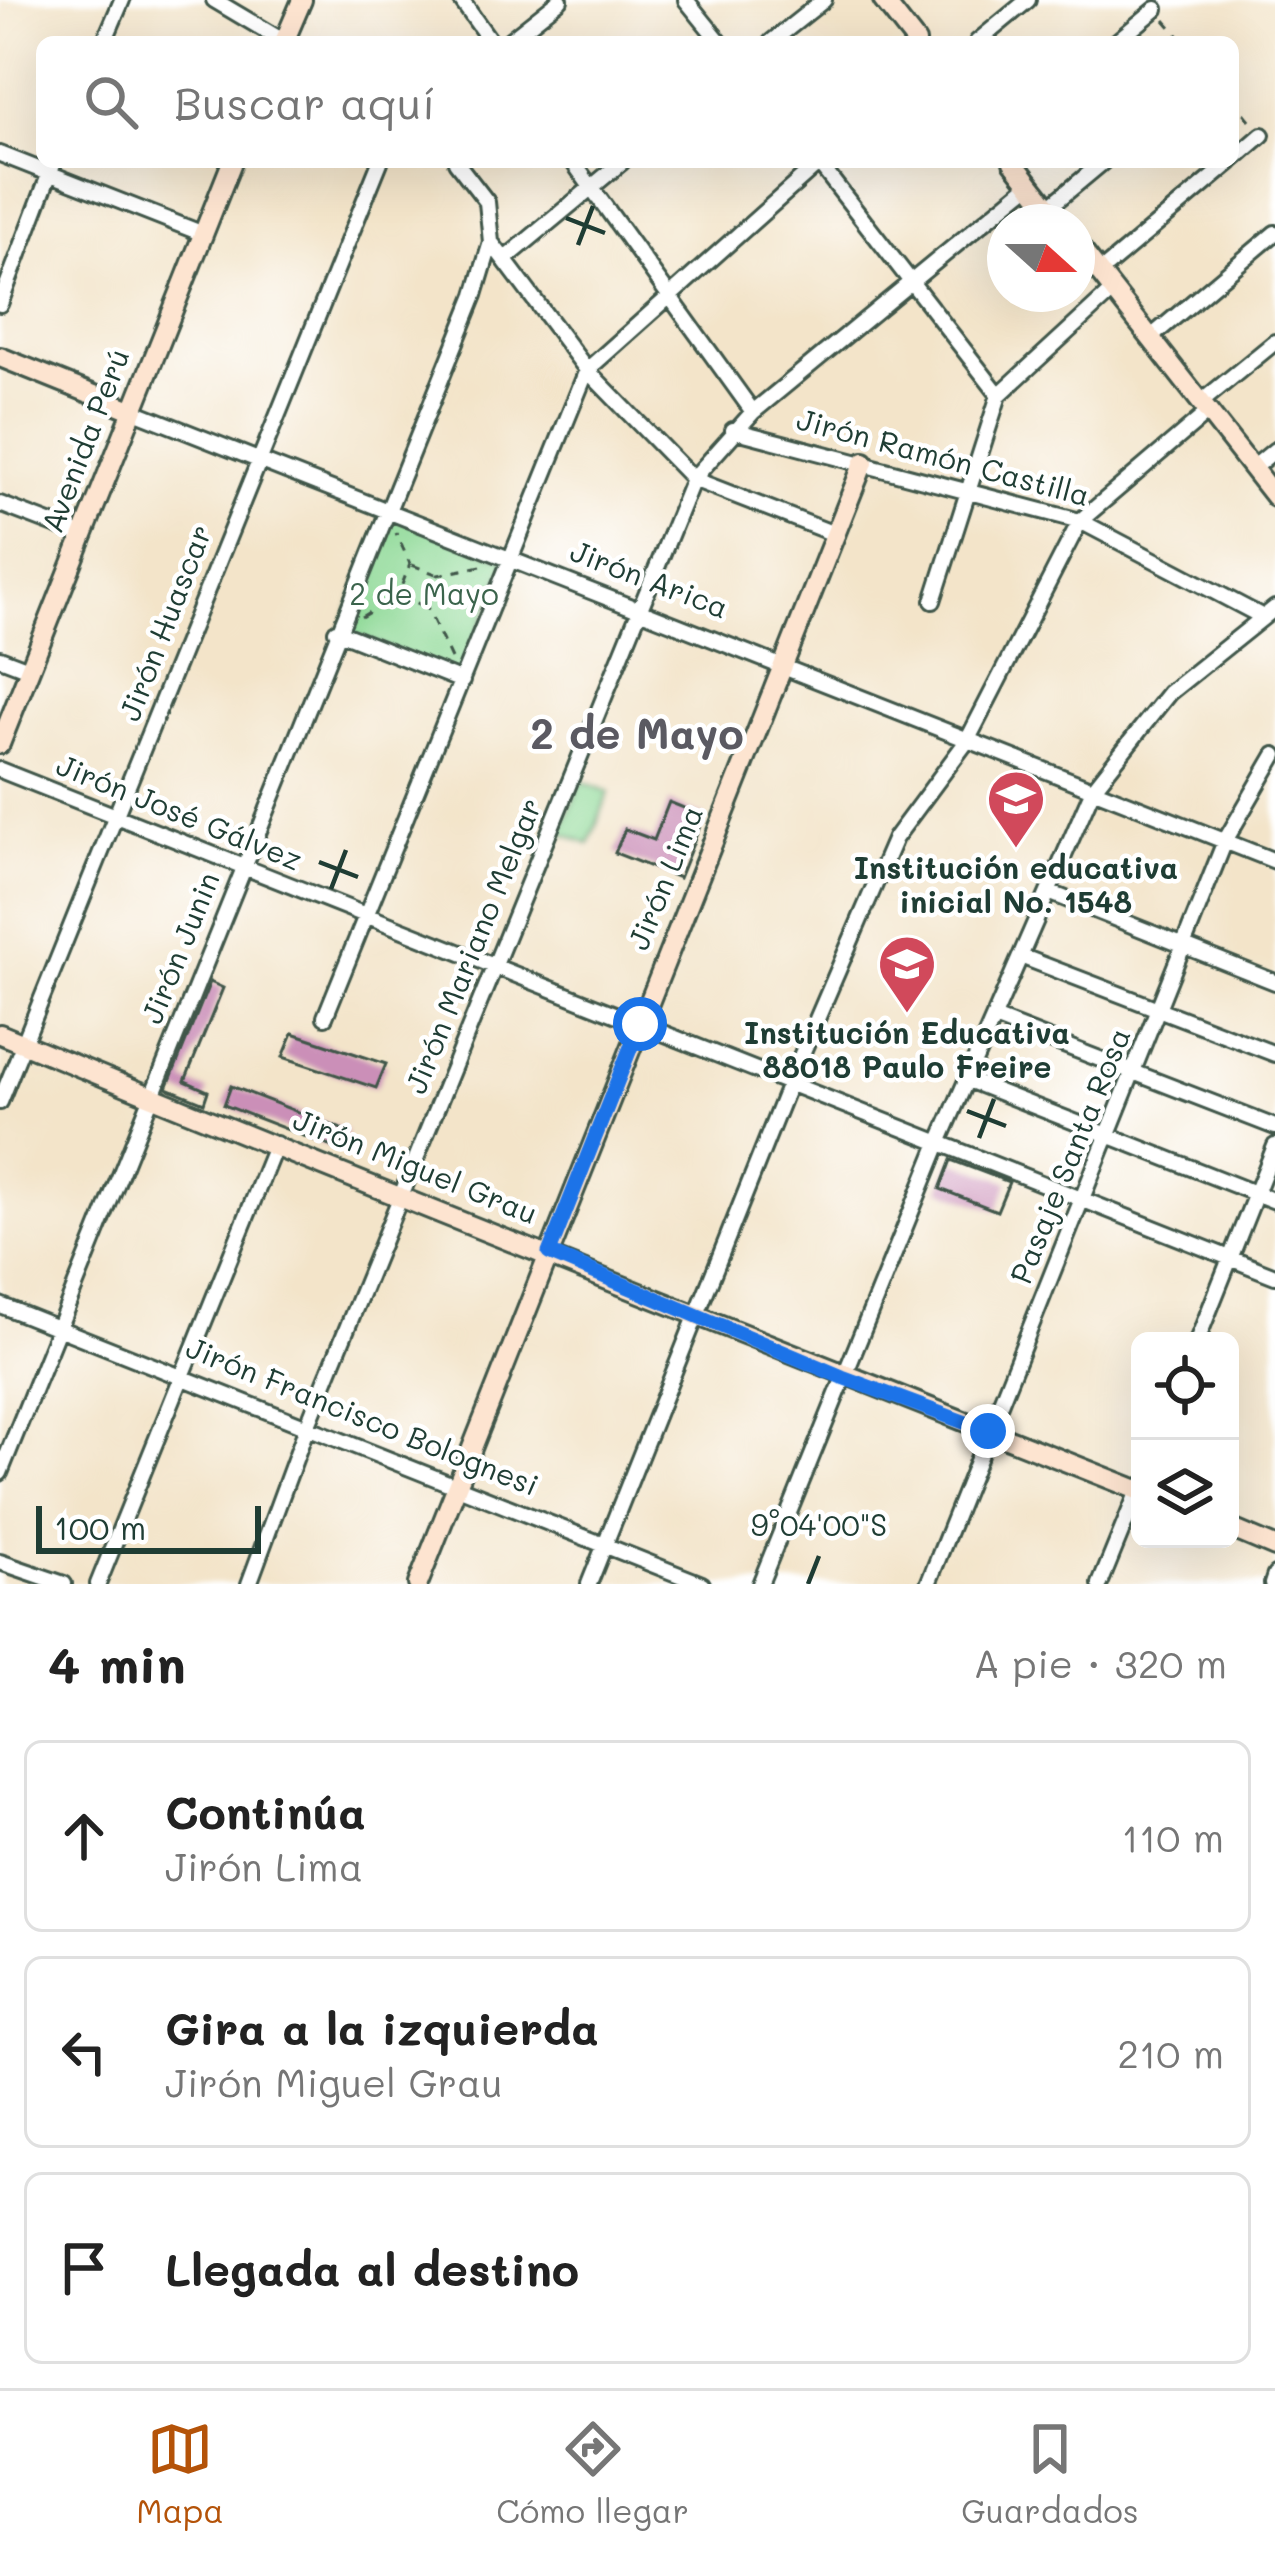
<!DOCTYPE html>
<html lang="es">
<meta charset="utf-8">
<style>
:root{--surface:#fff;--page:#f2f2f2;--text:#222;--muted:#767676;--line:#e0e0e0;--accent:#b45309}
body{margin:0;font-family:Mali,sans-serif;background:var(--page);color:var(--text)}
.controls{position:absolute;right:36px;bottom:36px;display:grid;overflow:hidden;border-radius:18px;box-shadow:0 12px 48px #0002}
.controls button{width:108px;height:108px;display:grid;place-items:center;padding:0;border:0;border-bottom:3px solid var(--line);background:var(--surface);color:var(--text);font:60px sans-serif}
.compass{position:absolute;left:987px;top:204px;width:108px;height:108px;border-radius:50%;background:var(--surface);box-shadow:0 12px 48px #0002;rotate:111deg}
.scale{position:absolute;left:36px;bottom:30px;width:225px;box-sizing:border-box;padding-left:12px;border:6px solid #1f3d34;border-top:0;font-size:33px;line-height:42px;white-space:nowrap;color:#1f3d34;-webkit-text-stroke:9px #fff;paint-order:stroke}
.stop{position:absolute;width:36px;height:36px;margin:-27px;border:9px solid #1a73e8;border-radius:50%;background:#fff}
.stop.end{background:#1a73e8;border-color:#fff;box-shadow:0 3px 12px #0008}
.list{margin:0;padding:0;list-style:none}
h2{display:flex;justify-content:space-between;align-items:center;height:156px;margin:0;padding:0 48px;font-size:51px}
h2 small{font-size:39px;font-weight:400;color:var(--muted)}
.list li{display:grid;grid-template-columns:78px 1fr auto;gap:36px;align-items:center;box-sizing:border-box;height:192px;margin:0 24px 24px;padding:0 24px;border:3px solid var(--line);border-radius:18px}
.list b{display:block;font-size:45px;white-space:nowrap}
.list p{margin:0;font-size:39px;white-space:nowrap;color:var(--muted)}
.list em{font-size:39px;font-style:normal;color:var(--muted)}
.icon{flex:none;width:66px;height:66px;fill:none;stroke:currentColor;stroke-width:2;stroke-linecap:round;stroke-linejoin:round}
.map{position:relative;flex:none;width:1275px;height:1584px;overflow:hidden}
.search{position:absolute;background:var(--surface);box-shadow:0 12px 48px #0002;left:36px;right:36px;top:36px;height:132px;display:flex;align-items:center;gap:30px;box-sizing:border-box;padding:0 42px;border-radius:18px;color:var(--muted);font-size:45px}
.sheet{height:804px;background:var(--surface)}
nav{display:flex;justify-content:space-around;align-items:center;box-sizing:border-box;height:168px;border-top:3px solid var(--line);background:var(--surface);font-size:33px;color:var(--muted)}
nav a{display:grid;justify-items:center;gap:6px}
nav .on{color:var(--accent)}
.map>svg:first-child{display:block}
</style>
<div class="map">
<svg width="1275" height="1584" viewBox="0 0 1275 1584">
<rect width="100%" height="100%" fill="#fff"/>
<filter id="ink" filterUnits="userSpaceOnUse"><feTurbulence type="fractalNoise" baseFrequency=".00833" numOctaves="2"/><feDisplacementMap in="SourceGraphic" scale="24" xChannelSelector="R" yChannelSelector="G"/><feConvolveMatrix kernelMatrix="1 2 1 2 8 2 1 2 1" color-interpolation-filters="sRGB"/></filter>
<filter id="wash" filterUnits="userSpaceOnUse"><feTurbulence type="fractalNoise" baseFrequency=".004" numOctaves="4" result="noise"/><feDisplacementMap in="SourceGraphic" scale="48" xChannelSelector="R" yChannelSelector="G"/><feGaussianBlur stdDeviation="2.7" result="paint"/><feColorMatrix in="noise" values="0 0 0 0 0 0 0 0 0 0 0 0 0 0 0 0 0 1.4 0 .05"/><feComposite in="paint" operator="in"/></filter>
<g filter="url(#wash)">
<rect width="100%" height="100%" fill="#f3e4c9"/>
<!-- green -->
<path fill="#8ed996" stroke="#568b65" stroke-width="3" d="M387,512L507,560L460,678L341,629Z
M581,781L609,792L589,844L561,833Z"/>
<g id="blocks">
<!-- building -->
<path fill="#cb8fb8" d="M669,802L704,816L679,878L615,853L625,829L654,840Z
M210,982L223,988L185,1081L208,1091L204,1103L167,1088Z
M293,1033L386,1064L376,1088L283,1057Z
M231,1086L347,1131L340,1150L224,1105Z
M951,1160L1009,1182L997,1211L940,1189Z"/>
</g>
</g>
<g filter="url(#ink)">
<use href="#blocks" fill-opacity="0" stroke="#3f564a" stroke-width="3"/>
<g fill="none" stroke-linecap="round" stroke-linejoin="round">
<defs>
<path id="street" d="M214,0L285,42
M461,0L491,42
M686,0L720,42
M104,42L122,0
M507,42L560,0
M771,42L824,0
M977,42L1028,0
M1116,42L1156,9
M0,154L201,233
M1233,160L1262,135
M456,162L487,202L491,242L587,370L693,479L837,535
M573,162L753,412
M818,162L999,395
M1049,207L1103,162
M505,259L622,162
M1099,273L1231,162
M0,304L54,162
M1150,338L1275,233
M1200,403L1275,342
M129,409L1275,861
M733,430L1080,521L1263,617
M1253,468L1275,450
M0,504L81,535
M933,601L999,395L1112,291
M336,631L462,681
M0,658L29,669
M0,770L1275,1276
M1051,893L1275,982
M1023,957L1275,1054
M325,1017L587,370L820,162
M994,1018L1275,1127
M968,1080L1275,1201
M0,1102L380,162
M0,1305L702,1584
M1197,1341L1275,1146
M0,1473L475,295L491,242
M0,1562L64,1584
M98,1584L276,1144
M249,1584L308,1424L693,479L753,412L1030,184
M589,1584L789,1084L895,838L967,741L1080,521L1207,413
M760,1584L939,1143L1093,789L1169,693L1275,608
M928,1584L1225,841L1275,755
M1100,1584L1140,1486
M1272,1584L1275,1575"/>
<path id="secondary" d="M883,0L916,42
M284,42L302,0
M1013,162L1060,222
M1077,244L1275,497
M0,357L129,409
M0,744L232,162
M0,1034C378,1191 760,1340 1140,1491
M1230,1528L1275,1547
M418,1584L864,462"/>
</defs>
<!-- street casing -->
<use href="#street" stroke="#3f564a" stroke-width="20"/>
<!-- secondary casing -->
<use href="#secondary" stroke="#3f564a" stroke-width="24"/>
<!-- path -->
<path stroke="#3f564a" stroke-width="3" stroke-dasharray="9 9" stroke-linecap="butt" d="M1165,20L1184,42
M1233,99L1255,126
M412,565L436,574
M400,596L424,606
M361,617L398,595L410,564L396,533
M451,659L427,607L438,575L486,565"/>
<!-- street -->
<use href="#street" stroke="#fff" stroke-width="14"/>
<!-- secondary -->
<use href="#secondary" stroke="#fde4d0" stroke-width="18"/>
</g>
</g>
<g fill="none" stroke-linecap="round" stroke-linejoin="round" filter="url(#ink)">
<!-- route -->
<path stroke="#1a73e8" stroke-width="15" d="M640,1024L549,1253L842,1377L988,1431"/>
</g>
<!-- ticks -->
<path fill="none" stroke="#1f3d34" stroke-width="4.5" d="M566,218L605,233M578,245L593,206M319,862L358,877M331,889L346,850M967,1111L1006,1126M979,1138L994,1099M808,1584L819,1556"/>
<!-- icons -->
<defs>
<symbol id="school-pin" viewBox="-11 -11 22 30"><path d="M0 17L-7.5 6A9.5 9.5 0 1 1 7.5 6Z" fill="#d1495b" stroke="#fff"/><path d="M0-5L7-2L0 1L-7-2ZM-4 1L0 2.5L4 1V4Q0 6-4 4Z" fill="#fff"/></symbol>
</defs>
<g fill-rule="evenodd">
<use href="#school-pin" x="983" y="766" width="66" height="90"/>
<use href="#school-pin" x="874" y="931" width="66" height="90"/>
</g>
<g text-anchor="middle" stroke-width="9" stroke-linejoin="round" paint-order="stroke">
<!-- street labels -->
<g font-size="30" fill="#1f3d34" stroke="#fff">
<text transform="translate(86 441) rotate(-69)" y="10">Avenida Perú</text>
<text transform="translate(943 458) rotate(15)" y="10">Jirón Ramón Castilla</text>
<text transform="translate(649 580) rotate(21)" y="10">Jirón Arica</text>
<text transform="translate(166 623) rotate(-69)" y="10">Jirón Huascar</text>
<text transform="translate(179 813) rotate(22)" y="10">Jirón José Gálvez</text>
<text transform="translate(666 878) rotate(-68)" y="10">Jirón Lima</text>
<text transform="translate(474 946) rotate(-68)" y="10">Jirón Mariano Melgar</text>
<text transform="translate(181 948) rotate(-68)" y="10">Jirón Junin</text>
<text transform="translate(1071 1156) rotate(-68)" y="10">Pasaje Santa Rosa</text>
<text transform="translate(415 1167) rotate(22)" y="10">Jirón Miguel Grau</text>
<text transform="translate(362 1417) rotate(22)" y="10">Jirón Francisco Bolognesi</text>
</g>
<!-- park labels -->
<g font-size="30" fill="#3b644c" stroke="#fff">
<text x="424" y="605">2 de Mayo</text>
</g>
<!-- poi labels -->
<g font-size="30" font-weight="bold" fill="#1f3d34" stroke="#fff">
<text x="1016" y="879">Institución educativa<tspan x="1016" dy="34">inicial No. 1548</tspan></text>
<text x="907" y="1044">Institución Educativa<tspan x="907" dy="34">88018 Paulo Freire</tspan></text>
</g>
<!-- district labels -->
<g font-size="42" font-weight="bold" fill="#5b5a62" stroke="#fff">
<text x="637" y="749">2 de Mayo</text>
</g>
</g>
<g font-size="30" text-anchor="middle" fill="#1f3d34" stroke="#fff" stroke-width="9" stroke-linejoin="round" paint-order="stroke">
<text x="819" y="1536">9°04'00"S</text>
</g>
</svg>
<div class="controls">
<button><svg class="icon" aria-label="locate" viewBox="0 0 24 24"><circle cx="12" cy="12" r="6"/><path d="M12 2v4M12 18v4M2 12h4M18 12h4"/></svg></button>
<button><svg class="icon" aria-label="layers" viewBox="0 0 24 24"><path d="M12 4l9 5-9 5-9-5zM3 14l9 5 9-5"/></svg></button>
</div>
<svg class="compass" viewBox="-18 -18 36 36"><path d="M0-13l5 13h-10z" fill="#e53935"/><path d="M0 13l5-13h-10z" fill="#767676"/></svg>
<div class="scale">100 m</div>
<div class="stop" style="left:640px;top:1024px"></div>
<div class="stop end" style="left:988px;top:1431px"></div>
<div class="search"><svg class="icon" aria-label="search" viewBox="0 0 24 24"><circle cx="10" cy="10" r="6"/><path d="M15 15l6 6"/></svg>Buscar aquí</div>
</div>
<section class="sheet">
<h2>4 min<small>A pie · 320 m</small></h2>
<ul class="list">
<li><svg class="icon" aria-label="ahead" viewBox="0 0 24 24"><path d="M12 20V5M6 11l6-6 6 6"/></svg><div><b>Continúa</b><p>Jirón Lima</p></div><em>110 m</em></li>
<li><svg class="icon" aria-label="left" viewBox="0 0 24 24"><path d="M17 20v-9H6M10 6l-5 5 5 5"/></svg><div><b>Gira a la izquierda</b><p>Jirón Miguel Grau</p></div><em>210 m</em></li>
<li><svg class="icon" aria-label="arrive" viewBox="0 0 24 24"><path d="M6 21V4h12l-3 4 3 4H6"/></svg><div><b>Llegada al destino</b></div></li>
</ul>
</section>
<nav>
<a class="on"><svg class="icon" aria-label="map" viewBox="0 0 24 24"><path d="M3 6l6-2 6 2 6-2v14l-6 2-6-2-6 2zM9 4v14M15 6v14"/></svg>Mapa</a>
<a><svg class="icon" aria-label="directions" viewBox="0 0 24 24"><path d="M12 3l9 9-9 9-9-9zM9 14v-3h6M13 9l2 2-2 2"/></svg>Cómo llegar</a>
<a><svg class="icon" aria-label="saved" viewBox="0 0 24 24"><path d="M7 4h10v16l-5-4-5 4z"/></svg>Guardados</a>
</nav>
